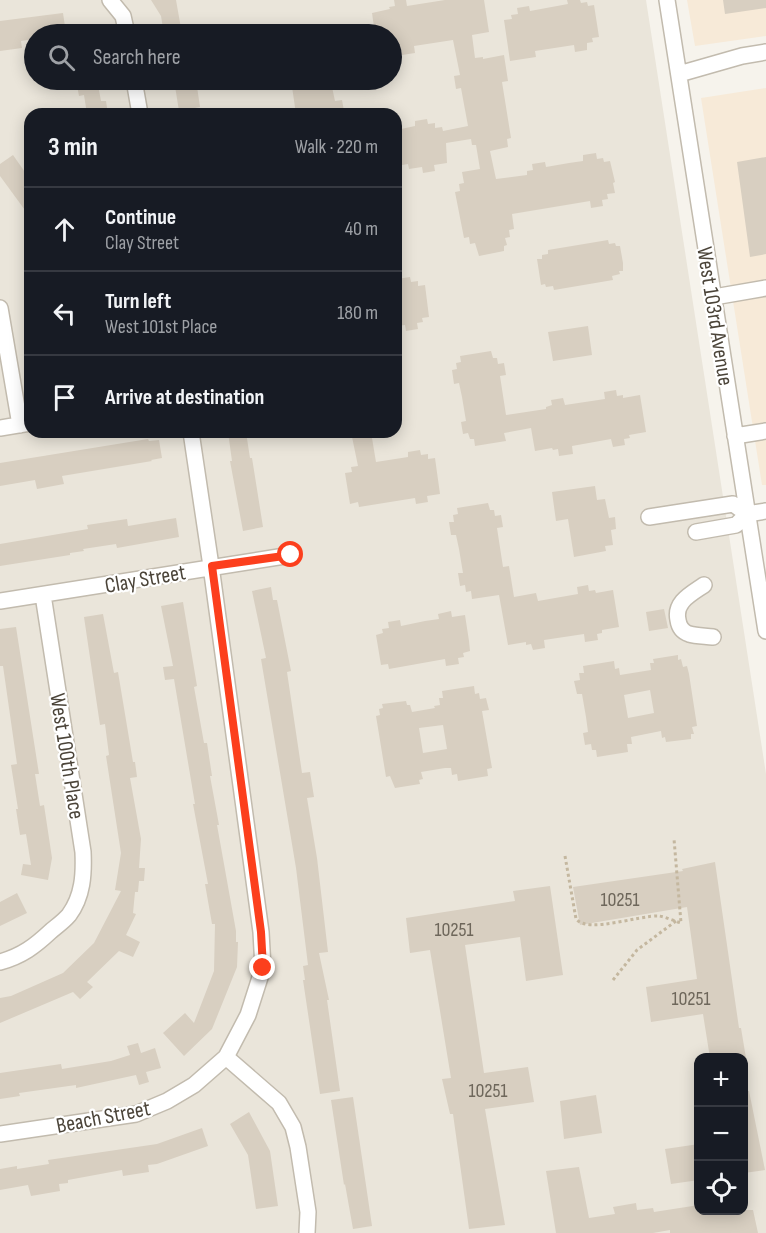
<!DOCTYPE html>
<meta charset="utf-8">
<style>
:root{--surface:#171b24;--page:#20242c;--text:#f1f3f6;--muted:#9ea1a6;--line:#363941}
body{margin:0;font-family:"Sofia Sans Condensed",sans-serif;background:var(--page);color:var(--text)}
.controls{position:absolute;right:18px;bottom:18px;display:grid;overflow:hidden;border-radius:12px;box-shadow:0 3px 15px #0003}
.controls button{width:54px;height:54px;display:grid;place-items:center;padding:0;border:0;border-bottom:2px solid var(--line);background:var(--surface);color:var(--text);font:30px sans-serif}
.stop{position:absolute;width:18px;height:18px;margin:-14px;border:4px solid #fc3f1d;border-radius:50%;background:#fff}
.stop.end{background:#fc3f1d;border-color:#fff;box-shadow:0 2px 6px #0008}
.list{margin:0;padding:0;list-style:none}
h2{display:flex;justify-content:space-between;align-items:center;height:78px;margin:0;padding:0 24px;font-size:26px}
h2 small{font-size:20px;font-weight:400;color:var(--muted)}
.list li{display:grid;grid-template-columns:39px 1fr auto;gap:18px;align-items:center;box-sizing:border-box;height:84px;padding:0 24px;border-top:2px solid var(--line)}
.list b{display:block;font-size:22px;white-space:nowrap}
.list p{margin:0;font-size:20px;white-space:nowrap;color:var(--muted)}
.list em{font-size:20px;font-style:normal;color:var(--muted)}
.icon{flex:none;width:33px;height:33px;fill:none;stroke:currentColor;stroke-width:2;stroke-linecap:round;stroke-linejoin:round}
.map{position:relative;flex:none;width:766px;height:1233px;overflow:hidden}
.search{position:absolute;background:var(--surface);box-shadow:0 3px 15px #0003;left:24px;top:24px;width:378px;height:66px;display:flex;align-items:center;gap:15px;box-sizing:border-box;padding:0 21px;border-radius:33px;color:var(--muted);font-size:22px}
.panel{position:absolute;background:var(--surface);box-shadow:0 3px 15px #0003;left:24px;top:108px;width:378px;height:330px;border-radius:18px}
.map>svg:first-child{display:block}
</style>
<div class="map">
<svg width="766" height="1233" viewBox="0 0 766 1233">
<rect width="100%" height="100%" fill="#f6f3ec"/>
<!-- residential -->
<path fill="#eae5da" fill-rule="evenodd" d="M0,0H646L766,774V1233H0ZM34,34H392V80H34ZM30,114H396V432H30ZM698,1058H744V1210H698Z"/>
<!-- commercial -->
<path fill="#f7ead8" d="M687,0H766V36L695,46Z
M766,88V485H762L701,98Z"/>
<!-- building -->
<path fill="#d8cfc1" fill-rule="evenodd" d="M151,0H176L182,34H164L161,16Z
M394,0H406L407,6L445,0H484L489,32L472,35L475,58L483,57V59L504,55L508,81L502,82L511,138L507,139L508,147L490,151L496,179L527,175V171L533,170L532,164L545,162L546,167L569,163L583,161V155L596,153L597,159L603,158L604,162L610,161L615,182L613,183L615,193L607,194L608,199L602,200L603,206L591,208L590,201L512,214L514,229L509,230L510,237L505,238L507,245L504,246V251L479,256L475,243L470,244L469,237L464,238L455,192L460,191L459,184L464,183L462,172L480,169L476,145H472L471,139L446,143L447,163L434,165L435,171L423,173L422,167L409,169L408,164L396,166V134L402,133L401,129L415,126V121L427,119L428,124L435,123V128L442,127L443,131L468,126L461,88L456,89L454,76L460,75L453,40L414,46L415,53L402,55L401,49L392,48V34H375L372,13L390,9L389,7L395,6Z
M567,0H580L581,3L587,2L588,6L594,5L599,37L592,38L593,42L587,43V50L575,52L574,45L535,51L536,57L510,61L504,20L512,19L511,15L518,14L517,8L529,6L530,11L568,4Z
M723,0H766V8L725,14Z
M63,13L66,33L34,34V39L21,41L22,48L0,51V21Z
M76,80H97L101,101H106L108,114H87L84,95L79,96Z
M174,80H196L200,107L179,111Z
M291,80H327L328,88L332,87L335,101L342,100L344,111L338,112V114H296Z
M13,155L27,175L25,176L30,184V217L0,176V164Z
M766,157V254L750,257L737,162Z
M608,240L609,244L615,243L616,246H620L623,263V271H619L620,274L612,276L613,280L554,290L553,286L546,287L545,284L541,285L537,259H542V255L548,254V250Z
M410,277L411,282L418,281V286L425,285L429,317L422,318L423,322L417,323L418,329L406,331L405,325L396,326V284H398L397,279Z
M588,326L592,355L553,361L548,332Z
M491,351L493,358H497L498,364L504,363L506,375L500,376L506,415L546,409V407L552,405L551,400L563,398L565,405L605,399L604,392L616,390L617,396L623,395V398L640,395L646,432L629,435L630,438L624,439L625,445L613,447L611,439L572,446L573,454L559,456L558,449L553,450L552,448L535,451L531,428L504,433L506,441L475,446L474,439H470L468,433L463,434L461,422L466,421L462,397L459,383L454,384L452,370L457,369L456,363L461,362L460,356Z
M228,432H246L250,458H252L263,527L243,531L230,461H232Z
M351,432H371L376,462L408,457V452L420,450L421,455L428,454V459L435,458L440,494L427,496L428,502L416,504L415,498L359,507L358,502L350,504L345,473L352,472L351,467L358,466Z
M148,439L149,441L159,440L162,458L151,460L152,461L62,476L64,484L37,489L35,480L0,486V463Z
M595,486L597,500L605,499L609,518L615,517L616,529L611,530L613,545L605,546L606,551L574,557L568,519L556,521L552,492Z
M488,503L490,510H494L495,516L501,515L503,527L497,528L503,567L509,566L514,597L536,593L538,601L578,594L577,587L588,585L589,591L595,590L596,593L613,590L619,627L602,630V633L597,634L598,640L585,642L584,634L544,640L545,648L533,650L531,644L526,645V642L508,645L499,595L472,599L471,591L466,592L465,585L460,586L458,573H463L459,549L456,535H451L449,522H454L453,515L458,514L457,508Z
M176,518L179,537L117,548L116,544L83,549L84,551L70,553V555L0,566V544L88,529L87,525L127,519L128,526Z
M271,587L273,600H277L291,671L287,672L302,773L310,772L314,797L307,798L317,858L328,952L319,953L329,1000H327L340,1091L320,1094L303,980H305L303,966L308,965L296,868L261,659L266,658L252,591Z
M183,602L197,686L194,687L204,743H207L212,776H210L219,825H217L236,931V942H238L237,967L212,1029L184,1056L163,1033L185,1013L194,1023L214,971L215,924H212L205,884H208L193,804H195L174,679L165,680L163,667L173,666L161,606Z
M664,609L668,628L649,631L646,612Z
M451,611L452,617L465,615L469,641L470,651L463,653L464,657L458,658L459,664L446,666L445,659L389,669L388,664L381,665L376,635L383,633L382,629L389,628L388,622L400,620L401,626L425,621L439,619L438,614Z
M103,614L114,673L118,672L133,762H135L137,777L130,778L141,839L139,868H145L144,881H139L138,892H135L133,913L136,914L126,935L140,942L133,957L119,951L87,982L93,987L80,999L73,992L0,1023V998L11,996L63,973L94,943L121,891L115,890L121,853L106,756L109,755L105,724L100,725L84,617Z
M16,627L39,774H35L40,806L44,805L52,858L48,880L21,875L23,864L31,865L26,834L20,835L16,809H18L11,765L17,764L3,666H0V629Z
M678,655V660L681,659L683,667L687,666L689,674L697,726L692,727L694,734H691V739L666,742L665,737L662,738L661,731L631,737L632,744H627L628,752L597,757L596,750H592L591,744L585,745L583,733L588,732L586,717L582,694H577L574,681L580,680L579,673H584L583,666L614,661L615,669L619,668L620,675L651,670L650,663H654L653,659ZM650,690L654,713L628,718L624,695Z
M474,686L475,694L479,693L480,699L486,698L489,710L482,711L492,768L487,769L488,776L458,781L457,774L452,775L451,768H445L421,772L423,779L419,780L420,784L395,788L390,776L386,777L376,716L380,715L379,709L383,708L382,704L406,701L407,705H410L412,712L435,708L434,706L440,705L439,698H443L442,691ZM443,725L447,749L423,753L419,728Z
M715,862L739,1028H741L746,1058H710L703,1014L651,1022L646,987L697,979L687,907L580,925L573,887L683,871L682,869Z
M550,886L563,975L526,981L520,937L465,945L484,1073L528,1067L534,1102L485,1109L505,1225L469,1229L453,1114H450L442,1079L451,1078L430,950L410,953L406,918L515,901L513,891Z
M17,893L27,913L0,926V902Z
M138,1043L141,1053L155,1048L161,1068L146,1072L149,1082L139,1085L136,1075L76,1088V1085L19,1093L20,1096L0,1099V1073L61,1064L62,1069L111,1061L130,1055L127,1046Z
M744,1091H749L765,1170L744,1173Z
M596,1095L602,1133L564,1139L560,1101Z
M353,1097L372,1226L353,1229L345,1184L344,1185L331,1100Z
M249,1112L270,1151L278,1206L256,1209L248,1155L230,1124Z
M202,1128L208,1146L157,1164L148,1165L149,1172L123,1176L122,1170L68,1180V1183L59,1184L60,1191L31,1196L28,1185L0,1190V1169L17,1166V1169L49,1164L48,1160L157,1144Z
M699,1144V1180L671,1184L665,1149Z
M579,1167L589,1218L615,1214L613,1207L636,1203L637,1210L653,1208L654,1212L699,1205V1210H753L758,1233H670V1230L653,1233H556L546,1171Z"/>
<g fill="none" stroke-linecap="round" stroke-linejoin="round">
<defs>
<path id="minor" d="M110,0L123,16L127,34
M667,0L766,631
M679,74L742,56L766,52
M134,80L140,114
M714,297L766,288
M0,308L20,425
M0,428L30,423
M735,436L766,431
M747,514L766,511
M649,517L733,504L747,514
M696,532L736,525L747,514
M704,585C691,594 674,602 678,620C679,627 683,632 689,634C696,636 705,636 713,637
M0,601L291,555
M0,962C22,956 35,946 51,931C57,926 64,921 69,915C83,896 84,874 83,852L43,595
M226,1057L279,1103L293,1127L298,1147L308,1212L307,1233
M0,1134L136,1114L167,1101L194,1085L226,1057L248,1015L263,968L261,932L211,566L191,432"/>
</defs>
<!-- minor casing -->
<use href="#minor" stroke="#c2bbae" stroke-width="18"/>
<!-- path -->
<path stroke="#c4b79f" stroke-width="3" stroke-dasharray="3 3" stroke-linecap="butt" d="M565,856L576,919C588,934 639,915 659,916C666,917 674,921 681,923L674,839
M613,980L637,950L676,921"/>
<!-- minor -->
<use href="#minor" stroke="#fff" stroke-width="15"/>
</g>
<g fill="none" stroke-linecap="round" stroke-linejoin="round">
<!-- route -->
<path stroke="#fc3f1d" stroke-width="8" d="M263,968L261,932L212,566L291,555"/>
</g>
<g text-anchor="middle" stroke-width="4.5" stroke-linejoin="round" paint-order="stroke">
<!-- number labels -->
<g font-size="20" fill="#6e675b">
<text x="620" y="906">10251</text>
<text x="454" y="936">10251</text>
<text x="691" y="1005">10251</text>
<text x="488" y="1097">10251</text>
</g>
<!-- street labels -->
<g font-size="22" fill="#4b4439" stroke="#fff">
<text transform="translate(716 316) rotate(81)" y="8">West 103rd Avenue</text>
<text transform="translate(145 578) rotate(-10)" y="8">Clay Street</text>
<text transform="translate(68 756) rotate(81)" y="8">West 100th Place</text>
<text transform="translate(103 1116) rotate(-11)" y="8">Beach Street</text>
</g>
</g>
</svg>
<div class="controls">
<button>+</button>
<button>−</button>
<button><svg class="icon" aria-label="locate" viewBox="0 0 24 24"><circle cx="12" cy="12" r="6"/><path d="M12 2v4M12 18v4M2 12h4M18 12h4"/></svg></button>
</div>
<div class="stop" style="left:291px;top:555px"></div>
<div class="stop end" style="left:263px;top:968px"></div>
<div class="search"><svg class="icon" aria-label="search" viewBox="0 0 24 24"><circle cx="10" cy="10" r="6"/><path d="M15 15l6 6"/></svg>Search here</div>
<section class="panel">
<h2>3 min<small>Walk · 220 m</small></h2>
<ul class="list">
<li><svg class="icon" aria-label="ahead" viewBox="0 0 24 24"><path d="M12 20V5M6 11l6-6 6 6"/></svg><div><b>Continue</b><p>Clay Street</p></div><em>40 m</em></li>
<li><svg class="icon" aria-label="left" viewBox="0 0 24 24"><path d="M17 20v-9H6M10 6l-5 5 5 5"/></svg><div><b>Turn left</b><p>West 101st Place</p></div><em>180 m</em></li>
<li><svg class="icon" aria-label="arrive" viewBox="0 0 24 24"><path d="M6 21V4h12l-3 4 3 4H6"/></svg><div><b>Arrive at destination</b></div></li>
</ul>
</section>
</div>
